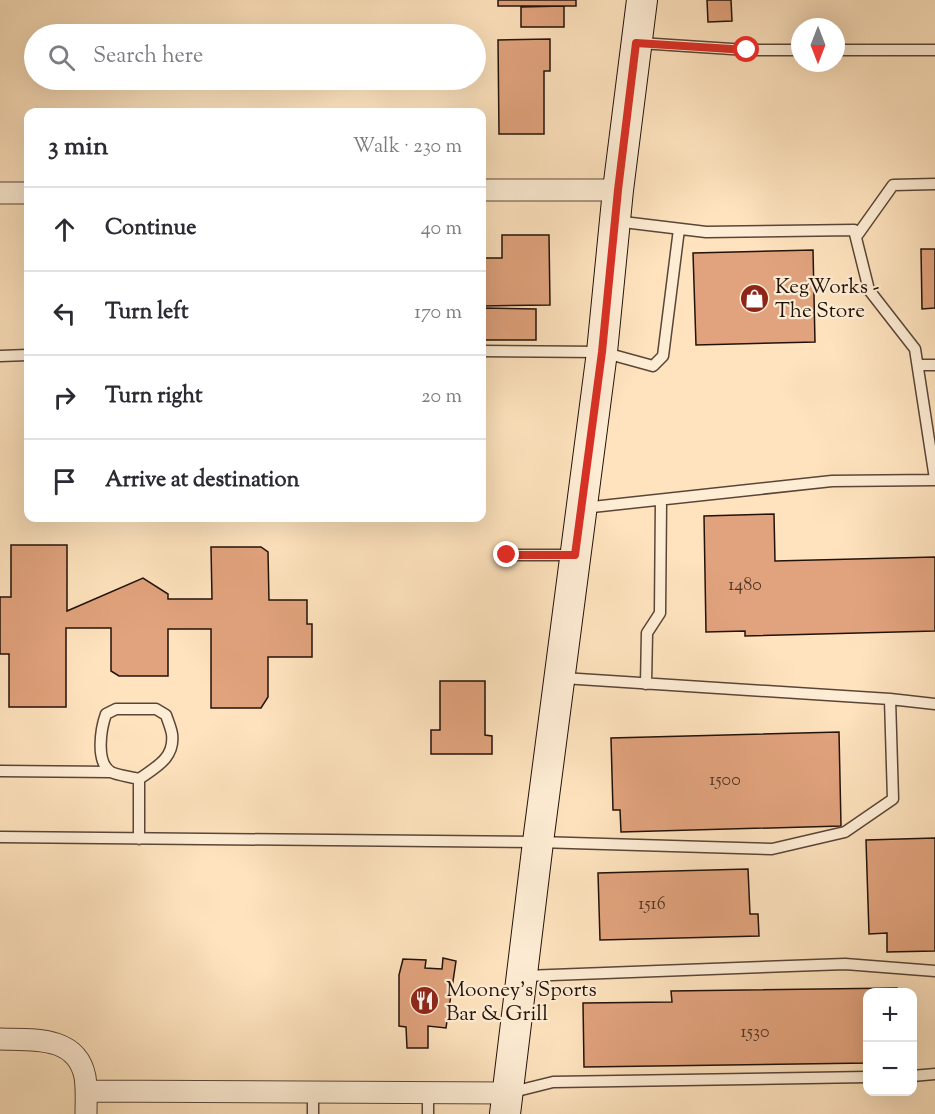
<!DOCTYPE html>
<meta charset="utf-8">
<style>
:root{--surface:#fff;--page:#f7f7f7;--text:#2b2b33;--muted:#7c7c81;--line:#e1e1e2}
body{margin:0;font-family:"Sorts Mill Goudy",serif;background:var(--page);color:var(--text)}
.controls{position:absolute;right:18px;bottom:18px;display:grid;overflow:hidden;border-radius:12px;box-shadow:0 6px 24px #0002}
.controls button{width:54px;height:54px;display:grid;place-items:center;padding:0;border:0;border-bottom:2px solid var(--line);background:var(--surface);color:var(--text);font:30px sans-serif}
.compass{position:absolute;left:791px;top:18px;width:54px;height:54px;border-radius:50%;background:var(--surface);box-shadow:0 6px 24px #0002;rotate:180deg}
.stop{position:absolute;width:18px;height:18px;margin:-14px;border:4px solid #d93025;border-radius:50%;background:#fff}
.stop.end{background:#d93025;border-color:#fff;box-shadow:0 2px 6px #0008}
.list{margin:0;padding:0;list-style:none}
h2{display:flex;justify-content:space-between;align-items:center;height:78px;margin:0;padding:0 24px;font-size:26px}
h2 small{font-size:20px;font-weight:400;color:var(--muted)}
.list li{display:grid;grid-template-columns:39px 1fr auto;gap:18px;align-items:center;box-sizing:border-box;height:84px;padding:0 24px;border-top:2px solid var(--line)}
.list b{display:block;font-size:22px;white-space:nowrap}
.list em{font-size:20px;font-style:normal;color:var(--muted)}
.icon{flex:none;width:33px;height:33px;fill:none;stroke:currentColor;stroke-width:2;stroke-linecap:round;stroke-linejoin:round}
.map{position:relative;flex:none;width:935px;height:1114px;overflow:hidden}
.search{position:absolute;background:var(--surface);box-shadow:0 6px 24px #0002;left:24px;top:24px;width:462px;height:66px;display:flex;align-items:center;gap:15px;box-sizing:border-box;padding:0 21px;border-radius:33px;color:var(--muted);font-size:22px}
.panel{position:absolute;background:var(--surface);box-shadow:0 6px 24px #0002;left:24px;top:108px;width:462px;height:414px;border-radius:12px}
.map>svg:first-child{display:block}
</style>
<div class="map">
<svg width="935" height="1114" viewBox="0 0 935 1114">
<rect width="100%" height="100%" fill="#fee3be"/>
<filter id="stains"><feTurbulence type="fractalNoise" baseFrequency=".00333" numOctaves="4"/><feColorMatrix values="0 0 0 0 .2 0 0 0 0 .09 0 0 0 0 .02 0 0 0 .5 -.17"/></filter>
<radialGradient id="worn" r=".72"><stop offset=".6" stop-color="#630" stop-opacity="0"/><stop offset="1" stop-color="#630" stop-opacity=".3"/></radialGradient>
<!-- building -->
<path fill="#e1a37d" stroke="#23120a" stroke-width="1.5" d="M498,0H576V6H498Z
M707,0H731L732,21L708,22Z
M564,6V27H521V7Z
M550,39V71H544V134H499L498,40Z
M502,235H549L550,305L482,306V258H502Z
M921,249H935V308L922,309Z
M813,250L815,342L696,345L693,253Z
M484,308L536,309V340H483Z
M774,514L775,561L935,557V631L745,636V631L706,632L704,516Z
M11,545H67V611L143,578L168,594V599H212L211,547H261L268,552L269,600H307V624H312V657H268V697L261,708H211V629H168V676H119L111,671V628H66V707H9V654H0V597H11Z
M440,681H485V735L492,736V754H431V730H440Z
M839,732L841,826L621,832L620,810H613L611,738Z
M935,838V951L887,952V933L869,934L866,840Z
M748,869L750,914H758L759,936L600,940L598,873Z
M443,958L456,961L446,1028L428,1026V1048H407L406,1027L399,1026V975L403,959L426,960L425,968L442,969Z
M897,988V992H868V1063L584,1067L583,1003L672,1002L671,991Z"/>
<g fill="none" stroke-linecap="round" stroke-linejoin="round">
<defs>
<path id="service" d="M640,43L747,50H800
M836,50H935
M615,221L706,232L854,230L869,290L915,349L935,479
M856,237L893,185L935,184
M482,351L602,352L653,366L663,356L679,229
M0,356L28,355
M918,365H935
M583,508L832,481L935,480
M507,555H572
M563,678L890,699L935,704
M646,684L647,633L660,613L661,501
M0,771L111,772
M139,779C132,777 116,775 111,772C95,762 101,728 106,714L116,709H156L166,715C168,721 171,728 172,734C175,758 156,767 139,779V839
M0,837L538,842L772,849L845,832L893,799L890,699
M525,976L845,964L935,971
M912,1076L935,1074
M313,1092V1114
M509,1093L553,1082L868,1077
M428,1114V1093"/>
<path id="minor" d="M482,190H618
M0,193H28
M0,1039C32,1040 77,1035 85,1077C87,1089 86,1102 86,1114
M86,1091L507,1093"/>
<path id="secondary" d="M505,1114L538,842L602,352L618,190L642,0"/>
</defs>
<!-- service casing -->
<use href="#service" stroke="#5a4637" stroke-width="13"/>
<!-- minor casing -->
<use href="#minor" stroke="#5a4637" stroke-width="23"/>
<!-- secondary casing -->
<use href="#secondary" stroke="#23120a" stroke-width="32"/>
<!-- service -->
<use href="#service" stroke="#feedd5" stroke-width="10"/>
<!-- minor -->
<use href="#minor" stroke="#feedd5" stroke-width="21"/>
<!-- secondary -->
<use href="#secondary" stroke="#feedd5" stroke-width="30"/>
</g>
<g fill="none" stroke-linecap="round" stroke-linejoin="round">
<!-- route -->
<path stroke="#d93025" stroke-width="8" d="M507,555H575L602,352L618,190L636,43L747,50"/>
</g>
<!-- icons -->
<defs>
<symbol id="shop-disc" viewBox="-11 -11 22 22"><circle r="9.5" fill="#8f2418" stroke="#feedd5"/><path d="M-5-2.5h2.3a2.7 3.5 0 0 1 5.4 0H5L5.5 6h-11ZM-1.5-2.5h3a1.5 2.3 0 0 0-3 0Z" fill="#fff"/></symbol>
<symbol id="restaurant-disc" viewBox="-11 -11 22 22"><circle r="9.5" fill="#8f2418" stroke="#feedd5"/><path d="M-5-6h1v4h1v-4h1v4h1v-4h1v5L-1.5 .5V6h-2V.5L-5-1ZM5-6V6H3V1.5H1.5Q1.5-4 5-6Z" fill="#fff"/></symbol>
</defs>
<g fill-rule="evenodd">
<use href="#shop-disc" x="738" y="282" width="33" height="33"/>
<use href="#restaurant-disc" x="408" y="984" width="33" height="33"/>
</g>
<g text-anchor="middle" stroke-width="4.5" stroke-linejoin="round" paint-order="stroke">
<!-- number labels -->
<g font-size="18" fill="#523627">
<text x="745" y="590">1480</text>
<text x="725" y="785">1500</text>
<text x="652" y="909">1516</text>
<text x="755" y="1037">1530</text>
</g>
<!-- poi labels -->
<g font-size="21" fill="#23120a" stroke="#feedd5" text-anchor="start">
<text x="775" y="293">KegWorks -<tspan x="775" dy="24">The Store</tspan></text>
<text x="446" y="996">Mooney's Sports<tspan x="446" dy="24">Bar &amp; Grill</tspan></text>
</g>
</g>
<rect width="100%" height="100%" filter="url(#stains)"/>
<rect width="100%" height="100%" fill="url(#worn)"/>
</svg>
<div class="controls">
<button>+</button>
<button>−</button>
</div>
<svg class="compass" viewBox="-18 -18 36 36"><path d="M0-13l5 13h-10z" fill="#e53935"/><path d="M0 13l5-13h-10z" fill="#7c7c81"/></svg>
<div class="stop" style="left:747px;top:50px"></div>
<div class="stop end" style="left:507px;top:555px"></div>
<div class="search"><svg class="icon" aria-label="search" viewBox="0 0 24 24"><circle cx="10" cy="10" r="6"/><path d="M15 15l6 6"/></svg>Search here</div>
<section class="panel">
<h2>3 min<small>Walk · 230 m</small></h2>
<ul class="list">
<li><svg class="icon" aria-label="ahead" viewBox="0 0 24 24"><path d="M12 20V5M6 11l6-6 6 6"/></svg><div><b>Continue</b></div><em>40 m</em></li>
<li><svg class="icon" aria-label="left" viewBox="0 0 24 24"><path d="M17 20v-9H6M10 6l-5 5 5 5"/></svg><div><b>Turn left</b></div><em>170 m</em></li>
<li><svg class="icon" aria-label="right" viewBox="0 0 24 24"><path d="M7 20v-9h11M14 6l5 5-5 5"/></svg><div><b>Turn right</b></div><em>20 m</em></li>
<li><svg class="icon" aria-label="arrive" viewBox="0 0 24 24"><path d="M6 21V4h12l-3 4 3 4H6"/></svg><div><b>Arrive at destination</b></div></li>
</ul>
</section>
</div>
